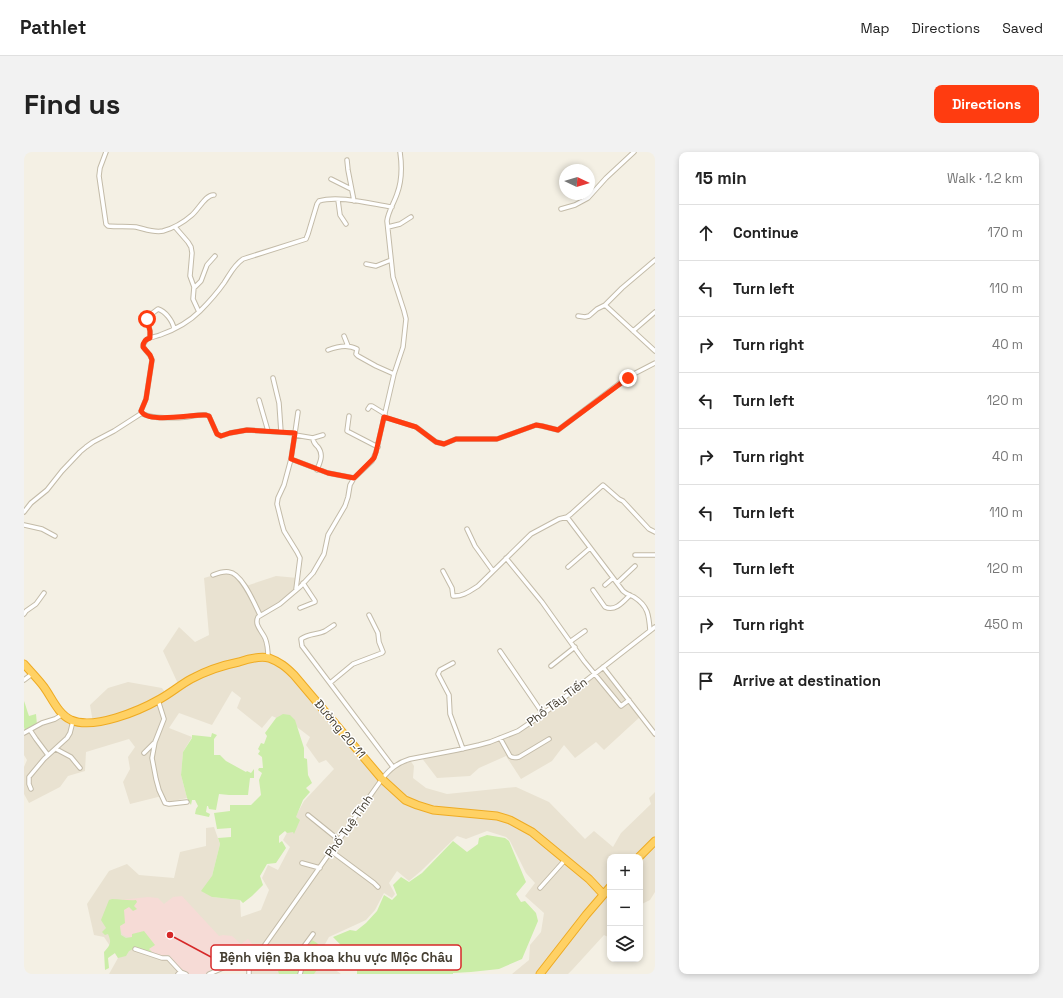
<!DOCTYPE html>
<meta charset="utf-8">
<style>
:root{--surface:#fff;--page:#f2f2f2;--text:#222;--muted:#767676;--line:#e0e0e0;--accent:#ff3c10}
body{margin:0;font-family:"Space Grotesk",sans-serif;background:var(--page);color:var(--text)}
.controls{position:absolute;right:12px;bottom:12px;display:grid;overflow:hidden;border-radius:8px;box-shadow:0 2px 6px #0003}
.controls button{width:36px;height:36px;display:grid;place-items:center;padding:0;border:0;border-bottom:1px solid var(--line);background:var(--surface);color:var(--text);font:20px sans-serif}
.compass{position:absolute;left:535px;top:12px;width:36px;height:36px;border-radius:50%;background:var(--surface);box-shadow:0 2px 6px #0003;rotate:94deg}
.stop{position:absolute;width:12px;height:12px;margin:-9px;border:3px solid #ff3c10;border-radius:50%;background:#fff}
.stop.end{background:#ff3c10;border-color:#fff;box-shadow:0 1px 4px #0008}
.list{margin:0;padding:0;list-style:none}
h2{display:flex;justify-content:space-between;align-items:center;height:52px;margin:0;padding:0 16px;font-size:17px}
h2 small{font-size:13px;font-weight:400;color:var(--muted)}
.list li{display:grid;grid-template-columns:26px 1fr auto;gap:12px;align-items:center;box-sizing:border-box;height:56px;padding:0 16px;border-top:1px solid var(--line)}
.list b{display:block;font-size:15px;white-space:nowrap}
.list em{font-size:13px;font-style:normal;color:var(--muted)}
.icon{flex:none;width:22px;height:22px;fill:none;stroke:currentColor;stroke-width:2;stroke-linecap:round;stroke-linejoin:round}
.map{position:relative;flex:none;width:631px;height:822px;overflow:hidden;border-radius:8px}
header{display:flex;align-items:center;gap:24px;box-sizing:border-box;height:56px;padding:0 20px;background:var(--surface);border-bottom:1px solid var(--line)}
header strong{font-size:19px}
nav{display:flex;gap:22px;margin-inline-start:auto;font-size:14px}
.intro{display:flex;align-items:center;justify-content:space-between;box-sizing:border-box;height:96px;padding:0 24px}
h1{margin:0;font-size:28px}
.button{padding:10px 18px;border-radius:8px;background:var(--accent);color:#fff;font-size:14px;font-weight:700}
main{display:flex;gap:24px;padding:0 24px}
aside{flex:1;background:var(--surface);border-radius:8px;box-shadow:0 2px 6px #0003}
.map>svg:first-child{display:block}
</style>
<header>
<strong>Pathlet</strong>
<nav><a>Map</a><a>Directions</a><a>Saved</a></nav>
</header>
<div class="intro"><h1>Find us</h1><a class="button">Directions</a></div>
<main>
<div class="map">
<svg width="631" height="822" viewBox="0 0 631 822">
<rect width="100%" height="100%" fill="#f4f0e4"/>
<!-- residential -->
<path fill="#e9e2d1" d="M204,419L222,434L252,424L274,426L272,437L256,452L238,462L232,468L241,487L244,506L258,512L358,627L366,617L386,608L390,614L389,626L402,636L423,642L492,635L525,650L561,687L570,679L589,695L597,681L627,652L625,646L631,640V740L626,748L616,753V705H586V786L580,783L549,817L544,822H488L505,808L506,793L517,780L520,761L501,744L511,731L502,721L486,689L482,685L463,679L442,687L433,684L397,719L385,729L373,719L365,731L371,742L368,746L360,741L351,758L342,768L305,785L295,803L306,814L317,822H226L227,815L234,802H226L185,822H162L157,820L154,822H85L94,806L80,785L70,783L63,752L85,719L103,712L115,723L150,726L156,700L182,694V676L190,675L196,692L188,724V745L216,748L217,765L237,758L245,738L238,726L244,713L254,718L266,695L259,688L280,649L310,617L302,608L295,611L282,593L286,585L273,575L248,564L238,576L213,556L217,546L208,539L188,573L155,561L145,576L168,585L159,600L157,623L163,646L141,651L138,644L106,652L99,630L106,617L104,605L111,595L105,587L62,600L61,619L44,624L36,635L5,651L0,642V615L3,608L0,603V581L39,562L69,571L66,553L84,536L104,530L138,536L143,543L155,534L139,499L155,475L171,490L185,483L180,426Z
M579,515L617,564L580,598L572,590L551,606L540,593L528,609L497,627L482,604L455,616L446,624L413,626L397,605L466,590L494,579Z"/>
<!-- medical -->
<path fill="#f6dbd6" d="M158,744L195,784L199,783L208,784L217,792L224,787L230,794L208,811L181,822H164L155,815L145,803L135,804L130,802L115,789L99,783L88,762L96,748L124,745L134,746L140,752L149,745Z"/>
<!-- green -->
<path fill="#cbeda8" d="M0,549C2,554 3,559 5,564L12,562L13,573L1,579L0,575Z
M259,562L266,563L271,568L280,596V606L283,607L284,623L288,631L282,636L286,640L279,648L272,665L276,668L270,682L269,680L263,681L261,679L255,684V691L258,689L262,696L252,711L243,712L236,724L239,733L228,744L219,751L216,748L188,745L177,739L188,724L196,692L194,686L207,685V676L193,677L190,661L206,659V653H227L237,643L235,628L238,621L234,618L235,616H239L238,605L234,602L236,599L234,597L237,591L240,592L243,584L241,581L252,566Z
M188,581L193,583L190,587V603H196L202,609L222,620L223,619L227,621L230,617V626H226L224,643H205L195,642L192,658L185,657L184,654H183L182,660L186,662L185,665L171,662L172,657L174,654L171,648H168L167,653L163,646L157,623L159,600L168,586V583L187,585Z
M463,683L481,686L485,689L502,730L492,742L497,750L501,749L512,761L514,769L498,807L475,817L447,820L429,821V822H333V810L309,785L326,778L332,779L342,771L353,759L360,743L368,748L373,743L369,733L377,725L385,730L398,721L429,689L443,700L454,692L455,686Z
M88,747C96,747 105,749 112,748L113,750L110,754L113,757L109,759L105,755L100,758L101,771L96,774L97,783L102,786L108,785V782L120,779L131,793L125,797L130,802L111,796L105,799L102,804L94,806L91,801L84,806L85,816L81,818L80,800C86,793 88,791 84,782L81,783L78,780L82,776L77,768L85,748Z
M288,788L293,791L298,797L297,812L290,822H255L254,819L256,817L259,818L263,816L261,813H258L260,806L256,803L259,797C268,800 270,805 279,801Z"/>
<g fill="none" stroke-linecap="round" stroke-linejoin="round">
<defs>
<path id="street" d="M82,0L76,16L75,24L82,72L84,74C93,75 103,74 112,75C121,77 130,81 139,79C150,76 160,70 168,63C175,57 182,42 190,43
M323,8L324,18L330,49
M307,27L327,37
M314,48L316,63L322,72
M537,57L551,53L564,46L582,26L610,0
M151,75L164,90L167,95L168,101L166,124L170,135L169,147L175,160
M364,75L376,72L387,65
M631,108L598,136L581,153L631,199
M342,112L352,114L367,108
M170,136L177,129L183,113L191,104
M554,164L561,165L565,164L573,157L581,153
M609,179L631,160
M320,184L324,194
M126,186V179L123,167L126,163L134,157C141,159 149,169 150,177
M304,198C314,194 324,192 333,197L332,202L334,204L352,214L370,222
M249,226L255,251L257,280
M235,248L244,279
M344,257L346,254H348L361,262
M325,264L323,279L354,295
M360,265L392,275L412,290L420,292L432,287H473L512,273L518,274L534,278L604,225L631,211
M271,281L274,260
M271,283L289,286L299,283
M289,286C289,291 291,292 294,295C300,303 296,310 293,318
M267,307L304,321L330,326
M0,360L7,351L23,338L38,319L56,300L62,295L69,290L90,279L118,261
M543,365L599,439C602,442 606,443 610,445C624,454 625,463 626,479
M0,373L18,377L31,384
M443,377L451,394L469,419
M611,403H631
M482,406L518,450L560,509L597,554L605,548
M544,415L566,396
M419,419L428,436L429,444C438,445 446,439 454,434L507,382L535,367L543,365L547,362L579,333L595,347L599,349L625,377L631,380
M189,423C194,421 200,419 205,420C218,421 231,453 236,463
M593,431L611,414
M581,433L589,426
M272,437L276,406L273,400L260,379L258,372L253,352L254,346L260,333L267,307L271,281L223,278L206,281L197,284L193,282L185,264L182,263C176,262 170,264 163,265C153,266 128,267 119,262L117,259L122,247L128,208C127,202 120,199 119,193L122,188C126,185 131,185 136,183C150,178 165,170 176,159C184,151 193,141 200,131C206,122 210,113 219,107L282,87L284,82L293,52L295,49C315,43 347,52 368,55
M569,438L581,455C591,460 599,450 606,443
M276,456L291,450V449L279,431
M0,462L2,459L12,452L20,441
M310,473C307,475 304,477 301,479C293,483 285,481 277,487L278,494L369,615
M547,489L561,479
M476,499L519,562
M244,506C244,499 244,493 241,486C238,479 230,473 234,465L256,452L276,435L289,421L300,402L304,383L321,354L324,345L326,333L330,326L348,309L352,300L370,222L379,195L382,167L380,159L369,125L363,69C364,60 370,51 373,42C378,29 378,14 376,0
M429,511L416,518L414,522L425,543L426,562L439,597
M527,514L551,495
M579,515L631,582
M0,528L8,522
M306,531L329,512L358,501L359,500L355,490L354,481L345,463
M134,548L140,567L131,590L128,606L132,627L135,638L141,651L145,652L163,650
M6,578L12,587L24,603
M0,581L18,571L31,567L39,562
M476,586L486,604C488,606 491,606 495,605L525,587
M32,597L47,605L56,616
M120,601L130,591
M7,637L5,632V625L20,607L43,586L46,581L49,569
M284,663L315,688
M307,699L350,731L354,735
M278,711L296,716
M516,736L541,708
M111,797L138,806H144L157,820
M154,822L157,820L162,822
M185,822L208,812L226,802H234
M225,822V817L226,814L358,627C366,617 373,611 386,607L433,598L455,593L466,590L494,579L519,562L631,475
M276,822L279,812L277,802L278,797L289,782"/>
<path id="highway" d="M0,512C7,520 14,527 20,535C28,546 34,562 47,568C70,578 115,559 136,547C147,541 156,533 167,527C180,520 200,513 215,510C224,507 236,504 245,506C256,510 262,515 270,523L358,627L381,648L393,653L409,658L473,664L486,668L508,680L565,727L579,742
M615,705L631,689
M516,822L562,763L586,735"/>
</defs>
<!-- street casing -->
<use href="#street" stroke="#c3bba8" stroke-width="5.5"/>
<!-- highway casing -->
<use href="#highway" stroke="#eeab24" stroke-width="9"/>
<!-- street -->
<use href="#street" stroke="#fff" stroke-width="3.5"/>
<!-- highway -->
<use href="#highway" stroke="#ffd164" stroke-width="7"/>
</g>
<g fill="none" stroke-linecap="round" stroke-linejoin="round">
<!-- route -->
<path stroke="#ff3c10" stroke-width="5" d="M123,167L126,179V186C122,187 119,190 119,195L126,203L128,208L122,247L117,259C123,272 170,262 182,263L185,264L193,282L197,284L206,281L223,278L271,281L267,307L304,321L330,326L350,306L352,300L360,265L392,275L412,290L420,292L432,287H473L512,273L518,274L534,278L604,226"/>
</g>
<g text-anchor="middle" stroke-width="3" stroke-linejoin="round" paint-order="stroke">
<!-- street labels -->
<g font-size="12" fill="#474033" stroke="#fff">
<text transform="translate(533 550) rotate(-37)" y="4">Phố Tây Tiến</text>
<text transform="translate(316 577) rotate(50)" y="4">Đường 20-11</text>
<text transform="translate(325 674) rotate(-55)" y="4">Phố Tuệ Tĩnh</text>
</g>
</g>
<!-- callouts -->
<path fill="none" stroke="#d62828" stroke-width="1.5" d="M146 783L187 805"/>
<circle fill="#d62828" stroke="#fff" stroke-width="1.5" cx="146" cy="783" r="4"/>
<rect fill="#fff" stroke="#d62828" stroke-width="1.5" x="187" y="793" width="250" height="25" rx="4"/>
<g font-size="13" text-anchor="middle" font-weight="bold" fill="#474033">
<text x="312" y="810">Bệnh viện Đa khoa khu vực Mộc Châu</text>
</g>
</svg>
<div class="controls">
<button>+</button>
<button>−</button>
<button><svg class="icon" aria-label="layers" viewBox="0 0 24 24"><path d="M12 4l9 5-9 5-9-5zM3 14l9 5 9-5"/></svg></button>
</div>
<svg class="compass" viewBox="-18 -18 36 36"><path d="M0-13l5 13h-10z" fill="#e53935"/><path d="M0 13l5-13h-10z" fill="#767676"/></svg>
<div class="stop" style="left:123px;top:167px"></div>
<div class="stop end" style="left:604px;top:226px"></div>
</div>
<aside>
<h2>15 min<small>Walk · 1.2 km</small></h2>
<ul class="list">
<li><svg class="icon" aria-label="ahead" viewBox="0 0 24 24"><path d="M12 20V5M6 11l6-6 6 6"/></svg><div><b>Continue</b></div><em>170 m</em></li>
<li><svg class="icon" aria-label="left" viewBox="0 0 24 24"><path d="M17 20v-9H6M10 6l-5 5 5 5"/></svg><div><b>Turn left</b></div><em>110 m</em></li>
<li><svg class="icon" aria-label="right" viewBox="0 0 24 24"><path d="M7 20v-9h11M14 6l5 5-5 5"/></svg><div><b>Turn right</b></div><em>40 m</em></li>
<li><svg class="icon" aria-label="left" viewBox="0 0 24 24"><path d="M17 20v-9H6M10 6l-5 5 5 5"/></svg><div><b>Turn left</b></div><em>120 m</em></li>
<li><svg class="icon" aria-label="right" viewBox="0 0 24 24"><path d="M7 20v-9h11M14 6l5 5-5 5"/></svg><div><b>Turn right</b></div><em>40 m</em></li>
<li><svg class="icon" aria-label="left" viewBox="0 0 24 24"><path d="M17 20v-9H6M10 6l-5 5 5 5"/></svg><div><b>Turn left</b></div><em>110 m</em></li>
<li><svg class="icon" aria-label="left" viewBox="0 0 24 24"><path d="M17 20v-9H6M10 6l-5 5 5 5"/></svg><div><b>Turn left</b></div><em>120 m</em></li>
<li><svg class="icon" aria-label="right" viewBox="0 0 24 24"><path d="M7 20v-9h11M14 6l5 5-5 5"/></svg><div><b>Turn right</b></div><em>450 m</em></li>
<li><svg class="icon" aria-label="arrive" viewBox="0 0 24 24"><path d="M6 21V4h12l-3 4 3 4H6"/></svg><div><b>Arrive at destination</b></div></li>
</ul>
</aside>
</main>
